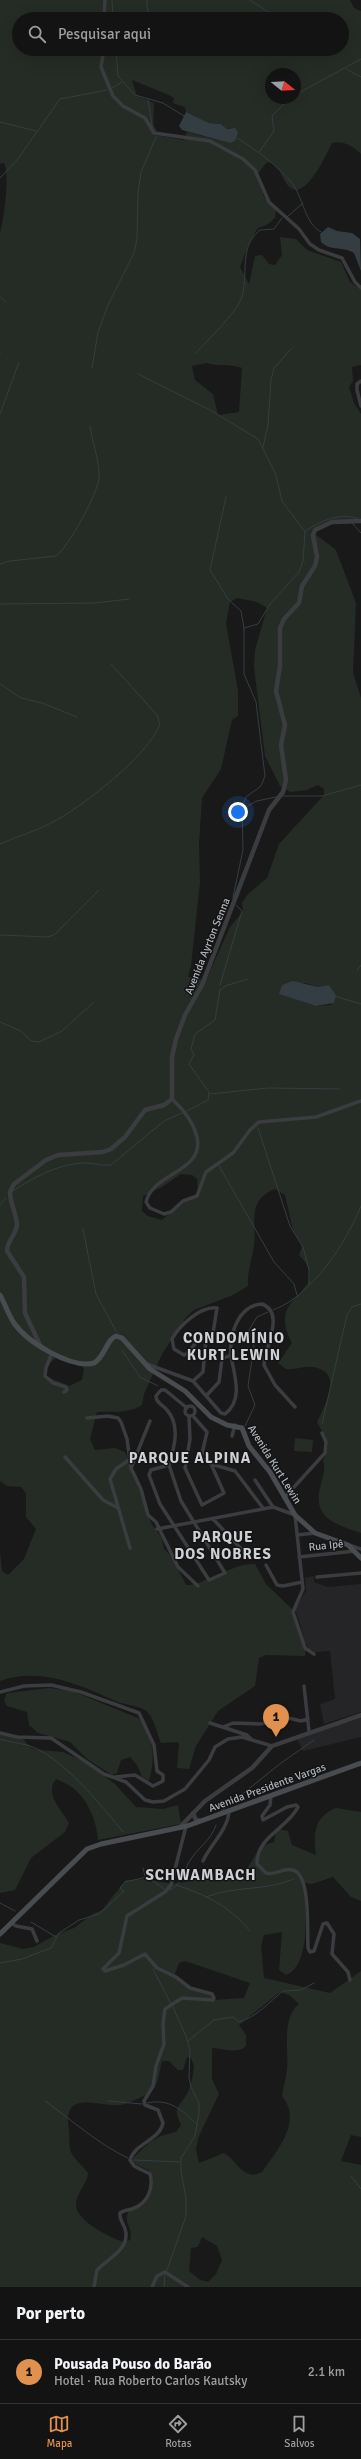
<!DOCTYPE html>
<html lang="pt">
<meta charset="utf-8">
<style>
:root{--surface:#131314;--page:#202022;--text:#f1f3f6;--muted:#9d9ea0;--line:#323234;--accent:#df914d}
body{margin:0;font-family:Signika,sans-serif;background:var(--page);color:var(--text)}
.compass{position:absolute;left:265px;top:68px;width:36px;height:36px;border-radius:50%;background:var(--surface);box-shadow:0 4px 16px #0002;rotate:108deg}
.you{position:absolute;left:238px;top:812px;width:14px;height:14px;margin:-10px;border:3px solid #fff;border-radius:50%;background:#1a73e8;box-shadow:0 0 0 6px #1a73e833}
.badge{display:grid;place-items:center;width:26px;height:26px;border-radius:50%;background:var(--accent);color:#111;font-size:13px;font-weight:700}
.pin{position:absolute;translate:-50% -33px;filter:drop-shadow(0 1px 2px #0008)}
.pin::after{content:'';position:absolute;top:21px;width:14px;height:12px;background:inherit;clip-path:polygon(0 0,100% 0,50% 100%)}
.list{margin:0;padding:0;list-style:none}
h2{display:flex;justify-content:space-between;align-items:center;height:52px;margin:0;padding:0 16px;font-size:17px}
h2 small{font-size:13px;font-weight:400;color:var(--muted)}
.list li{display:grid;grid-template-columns:26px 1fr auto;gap:12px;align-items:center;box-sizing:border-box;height:64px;padding:0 16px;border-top:1px solid var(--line)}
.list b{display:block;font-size:15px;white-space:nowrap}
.list p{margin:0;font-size:13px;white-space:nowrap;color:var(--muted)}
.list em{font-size:13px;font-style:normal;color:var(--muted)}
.icon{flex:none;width:22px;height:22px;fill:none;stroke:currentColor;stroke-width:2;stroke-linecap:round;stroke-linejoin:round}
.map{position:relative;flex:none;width:361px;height:2287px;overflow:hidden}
.search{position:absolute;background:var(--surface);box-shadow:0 4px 16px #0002;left:12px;right:12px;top:12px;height:44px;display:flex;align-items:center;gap:10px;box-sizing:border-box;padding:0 14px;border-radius:22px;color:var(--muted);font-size:15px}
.sheet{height:116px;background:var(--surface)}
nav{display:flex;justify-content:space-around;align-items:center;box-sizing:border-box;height:56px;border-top:1px solid var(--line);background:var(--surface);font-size:11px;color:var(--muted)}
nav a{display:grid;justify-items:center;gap:2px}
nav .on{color:var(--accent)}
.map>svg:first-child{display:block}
</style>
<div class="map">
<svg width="361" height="2287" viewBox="0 0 361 2287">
<rect width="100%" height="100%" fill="#19191a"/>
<!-- built -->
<path fill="#252527" d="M314,1576V1582L328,1587L361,1584V1712L324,1724L320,1704L335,1699L330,1651L315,1652L308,1648L295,1609L306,1591L305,1578Z
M361,1717V1737L303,1751L297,1738Z"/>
<!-- green -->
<path fill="#252c25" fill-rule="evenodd" d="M0,0H350L354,8L361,11V154C353,146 343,140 332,143C325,157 312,186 297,190C283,190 283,166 269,162L266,163L257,175L264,197L276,210L275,218L267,225L258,228C249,242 246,251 240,267L249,284L255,256L262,255L269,264L275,265L282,255L280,237L296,239L307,250L341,262L350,282L361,290V365L352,367L353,381L349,387L354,403L361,414V523C344,523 325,519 315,534L336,550L356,603L353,673L361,698V1533C335,1524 311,1518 321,1484C323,1475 326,1470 323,1461C332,1440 326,1440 317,1422C324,1407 345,1372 313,1367C304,1366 295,1370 286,1369L278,1363L292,1343C287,1334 282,1320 287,1310C296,1290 326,1282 299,1255L302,1246L293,1230L285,1195L275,1189C246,1200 257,1224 254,1246C252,1259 247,1272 248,1286L233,1295L194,1310L187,1316L162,1354L144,1394L142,1405C128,1414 112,1411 97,1412L90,1439L95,1450L115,1448L125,1452L137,1479L151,1523L162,1538L164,1549L172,1557L186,1585C204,1586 233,1562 255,1564L266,1584L293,1610L306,1642L305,1656L266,1655L259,1658L255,1686L218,1711L196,1746L189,1769L177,1768L179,1744L177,1742L161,1743C157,1734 154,1716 145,1710C137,1705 123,1705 113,1700C78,1684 39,1667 0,1681V1552L2,1571L8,1575L24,1559L36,1529L26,1517V1493L21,1487L7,1486L0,1481V233C4,219 10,174 4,163L0,164ZM19,19H342V49H19ZM271,74H295V98H271ZM132,80L169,95L174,98L173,103L185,107L186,112L209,123L221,124L227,129L231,128L230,143L187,132L184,140L155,135L153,133L154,103L137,96ZM207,363C218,367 229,363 242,368L239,412L218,415L213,394L195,380L192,366ZM237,598L257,602L267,608L255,650L254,667L265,756L280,786L290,792L307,790L318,785L324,789V795L279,844L267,878L248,894L242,903L243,911L230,927L205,982L198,978L188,977L191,966L200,882L199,844L202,798L221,769L232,720L238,716V691L226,623L230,602ZM305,983L318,987L329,985L336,995L331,1005L316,1006L280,994L282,985ZM181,1174L192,1175L197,1179L198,1192L192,1199L183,1203L162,1220L148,1216L142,1211L143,1196L162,1187ZM57,1357L78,1361L84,1369L82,1380L69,1386L46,1376L44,1375L45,1367Z
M295,1438L313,1440L312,1452L294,1451Z
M49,1688L72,1691L138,1718C155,1735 155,1760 149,1781L142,1777L137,1765L130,1757L121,1760L117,1773L112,1775L87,1759L70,1742L38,1733L29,1725L27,1712L7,1706L4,1700L7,1693Z
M0,1733L23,1739L31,1748L38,1750L63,1752L87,1763L115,1784L136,1807L163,1809L178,1805L181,1824L98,1840C97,1823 88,1799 73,1788C68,1784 62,1782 56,1779C44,1794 61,1809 69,1823L65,1832L31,1858L15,1890L0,1893Z
M336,1808L361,1812V1901L351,1897L333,1877L312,1884L305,1883C305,1906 312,1965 286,1975L279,1970L282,1932L264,1935L261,1946L264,1978L330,1993L361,1971V2137L351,2135L341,2161L361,2165V2287H0V1943L23,1949L34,1947L57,1934L74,1928L93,1914L102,1910L126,1880L147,1879L172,1884L244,1873L261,1846L274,1842L276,1831L279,1829L288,1831L292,1845L316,1855C313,1834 314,1817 336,1808ZM185,1961L250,1983L244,1998L214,2000L213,1995C200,1993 180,1988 175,1974L179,1963ZM280,1992L289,1995L299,2004C281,2018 289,2050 287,2069C286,2079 283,2087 282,2096C303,2121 277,2151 262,2172C243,2182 237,2160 224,2153L199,2163L196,2149L199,2136L219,2094L212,2079V2048C223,2048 237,2055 246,2046V2035L239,2025ZM187,2057L191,2058L194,2066C193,2075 191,2088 185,2097C176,2110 174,2109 181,2125L176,2132L161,2136L150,2142L134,2157L133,2163L148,2170L151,2174C148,2194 150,2201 129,2210C122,2224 134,2227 130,2240L124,2242C111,2238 76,2221 76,2205C76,2193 87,2185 88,2173C83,2166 76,2161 72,2154C68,2148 70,2138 69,2130C62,2088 97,2107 120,2105C125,2105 145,2096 150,2092C159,2087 159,2070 162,2061H169L178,2070H183ZM202,2237L217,2246L222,2260L216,2274L208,2282L200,2280L189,2271L191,2248L198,2247Z"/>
<!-- water -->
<path fill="#343e42" d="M186,112L209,123L221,124L227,129L235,128L238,132L235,141L230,143L182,130L179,126Z
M328,227L337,231L352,233L360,239L361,271L354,253C343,246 332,252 321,242L320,234Z
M293,981L318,987L329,985L336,995L334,1003L316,1006L279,994L282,985Z"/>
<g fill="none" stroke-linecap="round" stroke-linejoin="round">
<!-- stream -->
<path stroke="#343e42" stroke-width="1" d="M112,0L113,19
M147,0V8L151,19
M250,0L279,19
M116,49L118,76L135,95L163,103L184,116
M346,69L361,77
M112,88L122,82
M295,95L361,59
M148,100L152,125L156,131
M0,122L36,131
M237,138C256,150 277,165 292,183C303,197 305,224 321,232
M259,152L274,131L272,116L290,98
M0,178L17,160L60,99L107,90
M287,217L303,203
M0,297L6,302
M0,352V353
M195,354C207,341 235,314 241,299C250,275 237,249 260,230L274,229L282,218
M92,368L98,332L108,305L134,253L137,239L138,193L141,172L156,137
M138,374L210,410L258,439L276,475L282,501L305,532
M0,414L19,362
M263,447L268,425L271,380L274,368L291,349
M226,497L210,570L228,599L241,611L244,628
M352,523L361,533
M305,531C319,522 341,511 358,519
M0,564L10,561L56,556C68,548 98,493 99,478C100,462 92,442 90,426
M0,604L95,603L129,599
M244,628L258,624L270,604L299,572L303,561L305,532
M0,684L21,698L42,703L77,717
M283,796H322L361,785
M242,809L257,801L276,797
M0,844C17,836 35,832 51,823C80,809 150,754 160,724L157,715L111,664
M233,897L243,850L242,807L246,797L261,786L265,776L256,702L244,674V628
M0,935L48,937L54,935L99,890
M357,971L361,965
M220,985L242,911L236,905
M220,991L225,986L248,979
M334,996L361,1004
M0,1022L21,1031L31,1041L39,1042L62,1031L93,1003
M210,1094L268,1088L339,1089
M187,1111L208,1100L209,1092L189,1064L194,1055L191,1049L195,1034L215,1020L220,989
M258,1128L290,1226L303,1247L309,1270V1284
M218,1164L274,1262L294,1284L297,1295
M13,1191C35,1177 54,1166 80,1163C90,1162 100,1166 111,1165L164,1121L182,1113
M0,1205L6,1198
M83,1229L96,1294L116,1331
M273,1310C312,1296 346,1243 361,1206
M122,1350L140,1377L158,1386
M322,1424L347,1315L352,1307L361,1304
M245,1426L255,1405L248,1386L254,1346L249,1330L257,1317L268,1312
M0,1739C9,1742 18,1743 27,1745C61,1755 101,1805 123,1832
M220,1812L281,1763L314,1740
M143,1868L145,1876
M176,1885C207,1895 229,1906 250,1931
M170,1890C181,1885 184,1872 189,1862C197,1848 211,1841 216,1825
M206,1897C237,1885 262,1892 294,1879
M0,1903L15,1911
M31,1922L56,1937
M0,1963L22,1959L51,1948L59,1933L79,1920L99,1914L124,1891L120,1888L125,1882L147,1877L164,1889
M153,1969L171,2004
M188,2041L214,2020L233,2017L239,2022C257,2017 269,2002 283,1991L301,1990L314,1983
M45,2101C73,2121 98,2144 128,2158
M108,2101L142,2104
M147,2103C169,2098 183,2110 197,2125
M133,2160L180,2162
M351,2176L361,2189
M167,2270L186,2216V2198L181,2172V2158L195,2136L199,2113V2103L191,2087L189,2077L190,2050L186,2036L173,2007
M164,2287L165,2275"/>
<!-- minor -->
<path stroke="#3a3c3f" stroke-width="3.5" d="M104,19L105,0
M104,49L101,67L113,96L123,106L145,118L154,133L210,141L243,159L255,170L269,202L299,229L310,244L319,250L342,258L355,282L361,288
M361,381L357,384V390L361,406
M172,1099C184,1110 193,1121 197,1137C205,1172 152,1173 146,1202L150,1208L164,1214L171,1212L183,1201L197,1196L206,1172L233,1153L250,1130L259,1122L316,1117L361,1101
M52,1353L46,1368L45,1376L53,1383L66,1387L67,1390L64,1392
M144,1363L193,1381L221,1413L225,1414C244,1400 234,1374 231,1356C229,1335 238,1305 262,1304C286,1313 264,1349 264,1365L275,1385L295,1407
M193,1381L203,1372L206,1338L213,1333L217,1308C200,1306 179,1326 172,1339L174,1349L184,1355C195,1351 191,1340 206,1338
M207,1395L219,1382L222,1359L231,1355
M185 1411a5 5 0 1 1 10 0a5 5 0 1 1-10 0Z
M193,1416L207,1432L201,1458L211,1464L235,1471L263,1508
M189,1417L190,1439L185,1468L202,1505L224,1493L211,1464
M87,1418L108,1416L118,1418L121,1422L127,1439L131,1468L141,1489L148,1515L156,1522L178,1567L198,1586
M232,1436L235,1425
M65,1457L103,1500L118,1508
M129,1460L116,1469L110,1479L130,1548
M169,1465L181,1501L225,1573L209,1580L160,1504L149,1475L151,1470Z
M169,1465C174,1448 181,1426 167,1410C163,1405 156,1403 156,1396L161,1390H165L187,1408
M131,1468L150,1421
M255,1480L273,1507
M284,1498L325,1453L326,1442L322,1433
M213,1519L246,1554
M157,1529L273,1507L295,1515L303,1589L293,1612L305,1648L314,1654
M297,1535L315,1533
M349,1545L361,1549
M299,1557L355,1551
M266,1565L277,1585L283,1586L302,1582
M317,1577L361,1573
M304,1686L309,1731
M0,1692L24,1686L51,1685L81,1692L139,1713L154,1745L157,1771L163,1775V1781L153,1786L135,1775L115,1777
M210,1723L247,1735L252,1740
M223,1727L233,1723L261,1724L284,1717L301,1721L308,1719
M0,1733L17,1737L51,1738L104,1774L126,1782L145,1800L153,1802L164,1801L185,1789L209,1760L215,1747L228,1739L242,1737L272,1746
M271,1796L270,1805L262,1816L263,1820L287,1807L296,1805L298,1807C288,1828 256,1837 257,1864L266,1873C275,1876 283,1867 293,1870C311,1875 307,1930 308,1948L310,1952L314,1951L323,1924L327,1923L334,1934L332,1954L348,1972L350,1980
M203,1861C210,1845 228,1830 229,1811
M11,1923L16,1926L32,1929L37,1941
M94,2287L97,2270C106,2260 127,2251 126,2234C126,2226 119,2221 120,2213C124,2210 127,2210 132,2209C147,2204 154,2189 150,2174L134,2166L130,2160C136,2142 159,2141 163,2123L158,2110L145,2105L144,2101L153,2086L156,2066L164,2044L163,2024L165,2009L182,1998L213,2000L214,1998L212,1994L190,1988L176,1977L157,1968L145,1954L124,1965L105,1971L103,1969L119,1953L127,1916L165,1892L171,1885L186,1826
M152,2287L157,2276L165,2272L188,2287"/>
<!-- tertiary -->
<path stroke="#3a3c3f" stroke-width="4.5" d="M40,1345L25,1313L24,1277L7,1251C7,1240 17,1234 17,1224C16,1213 10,1203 10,1192L14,1184L46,1160L58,1155L103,1152L111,1149L125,1137L145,1110L164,1105L172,1099V1057L176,1039L185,1015L202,985L269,810L283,792L286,780L281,745L285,725L276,691L280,666V628L284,619L299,603L302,586L315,566L317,557L313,535L315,530L332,522L361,521
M193,1813L196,1820L201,1821
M179,1828L205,1801L252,1768L272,1746L361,1715"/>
<!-- secondary -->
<path stroke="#484b4f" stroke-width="5" d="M0,1295C5,1304 8,1314 14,1323C27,1342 71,1369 94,1363C105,1357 106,1340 116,1336L122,1338L150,1369L185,1391L211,1417L227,1425L242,1428L249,1446L270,1472L295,1515L315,1533L348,1545L361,1558
M0,1934L87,1849L101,1844L187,1826L361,1763"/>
</g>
<g text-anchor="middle" stroke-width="3" stroke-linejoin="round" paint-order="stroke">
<!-- street labels -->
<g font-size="11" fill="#acb3b9" stroke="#141415">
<text transform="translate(207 946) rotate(-68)" y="4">Avenida Ayrton Senna</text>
<text transform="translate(275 1464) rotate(58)" y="4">Avenida Kurt Lewin</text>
<text transform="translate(326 1545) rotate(-6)" y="4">Rua Ipê</text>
<text transform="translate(267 1787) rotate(-20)" y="4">Avenida Presidente Vargas</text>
</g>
<!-- district labels -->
<g font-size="15" font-weight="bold" letter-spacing="1" fill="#cdd1d5" stroke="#141415">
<text x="234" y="1343">CONDOMÍNIO<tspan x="234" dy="17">KURT LEWIN</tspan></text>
<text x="190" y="1463">PARQUE ALPINA</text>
<text x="223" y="1542">PARQUE<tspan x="223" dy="17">DOS NOBRES</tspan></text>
<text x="201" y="1880">SCHWAMBACH</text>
</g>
</g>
</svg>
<svg class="compass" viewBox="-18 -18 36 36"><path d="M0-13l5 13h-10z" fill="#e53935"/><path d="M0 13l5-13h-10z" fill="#9d9ea0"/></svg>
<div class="you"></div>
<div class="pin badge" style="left:276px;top:1737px">1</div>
<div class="search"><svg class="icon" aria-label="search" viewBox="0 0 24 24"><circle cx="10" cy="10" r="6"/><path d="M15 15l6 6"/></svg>Pesquisar aqui</div>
</div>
<section class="sheet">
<h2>Por perto<small></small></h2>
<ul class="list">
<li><span class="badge">1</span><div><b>Pousada Pouso do Barão</b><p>Hotel · Rua Roberto Carlos Kautsky</p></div><em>2.1 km</em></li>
</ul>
</section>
<nav>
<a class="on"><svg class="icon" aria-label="map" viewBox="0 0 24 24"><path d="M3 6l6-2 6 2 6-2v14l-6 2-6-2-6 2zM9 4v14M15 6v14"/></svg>Mapa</a>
<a><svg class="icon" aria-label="directions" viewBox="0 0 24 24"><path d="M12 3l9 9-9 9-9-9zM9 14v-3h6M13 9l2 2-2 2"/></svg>Rotas</a>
<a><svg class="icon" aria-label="saved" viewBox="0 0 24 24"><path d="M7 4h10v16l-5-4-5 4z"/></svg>Salvos</a>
</nav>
